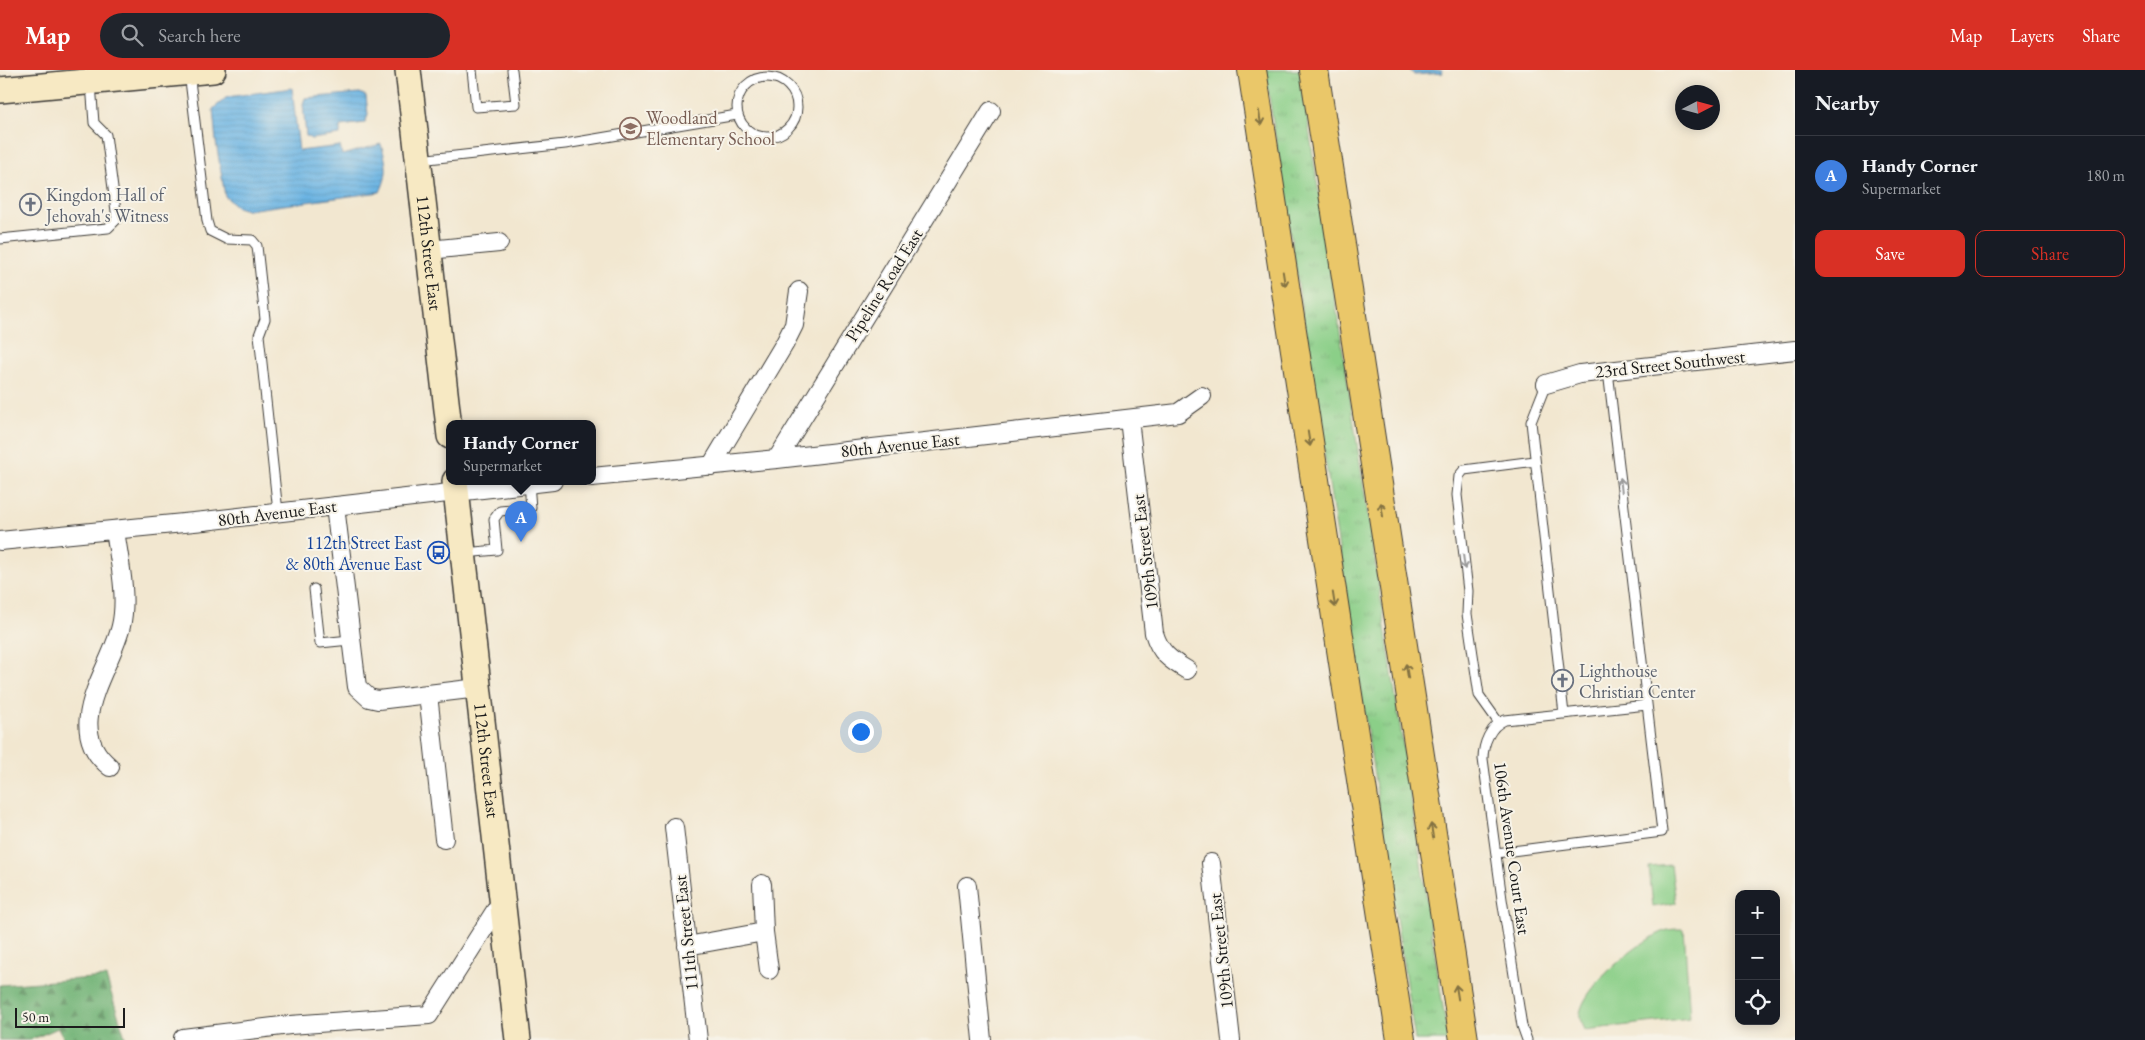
<!DOCTYPE html>
<meta charset="utf-8">
<style>
:root{--surface:#171b24;--page:#20242c;--text:#f1f3f6;--muted:#9ea1a6;--line:#363941;--accent:#d93025}
body{margin:0;font-family:"EB Garamond",serif;background:var(--page);color:var(--text)}
.controls{position:absolute;right:15px;bottom:15px;display:grid;overflow:hidden;border-radius:10px;box-shadow:0 2px 12px #0003}
.controls button{width:45px;height:45px;display:grid;place-items:center;padding:0;border:0;border-bottom:1px solid var(--line);background:var(--surface);color:var(--text);font:25px sans-serif}
.compass{position:absolute;left:1675px;top:15px;width:45px;height:45px;border-radius:50%;background:var(--surface);box-shadow:0 2px 12px #0003;rotate:84deg}
.scale{position:absolute;left:15px;bottom:12px;width:110px;box-sizing:border-box;padding-left:5px;border:2px solid #1c1c1c;border-top:0;font-size:14px;line-height:18px;white-space:nowrap;color:#1c1c1c;-webkit-text-stroke:4px #f7f3e8;paint-order:stroke}
.you{position:absolute;left:860px;top:661px;width:18px;height:18px;margin:-12px;border:4px solid #fff;border-radius:50%;background:#1a73e8;box-shadow:0 0 0 8px #1a73e833}
.badge{display:grid;place-items:center;width:32px;height:32px;border-radius:50%;background:var(--accent);color:#fff;font-size:16px;font-weight:700}
.pin{position:absolute;translate:-50% -41px;filter:drop-shadow(0 1px 2px #0008)}
.pin::after{content:'';position:absolute;top:26px;width:18px;height:15px;background:inherit;clip-path:polygon(0 0,100% 0,50% 100%)}
.popup{position:absolute;left:446px;top:350px;width:150px;height:65px;box-sizing:border-box;display:grid;place-content:center;border-radius:10px;background:var(--surface);filter:drop-shadow(0 1px 4px #0005);font-size:16px;white-space:nowrap;color:var(--muted)}
.popup b{font-size:19px;color:var(--text)}
.popup::after{content:'';position:absolute;left:50%;top:100%;margin-left:-10px;border:10px solid transparent;border-top-color:var(--surface)}
.list{margin:0;padding:0;list-style:none}
h2{display:flex;justify-content:space-between;align-items:center;height:65px;margin:0;padding:0 20px;font-size:21px}
h2 small{font-size:16px;font-weight:400;color:var(--muted)}
.list li{display:grid;grid-template-columns:32px 1fr auto;gap:15px;align-items:center;box-sizing:border-box;height:80px;padding:0 20px;border-top:1px solid var(--line)}
.list b{display:block;font-size:19px;white-space:nowrap}
.list p{margin:0;font-size:16px;white-space:nowrap;color:var(--muted)}
.list em{font-size:16px;font-style:normal;color:var(--muted)}
.actions{display:flex;gap:10px;padding:15px 20px}
.actions a{flex:1;padding:11px 0;border:1px solid var(--accent);border-radius:10px;text-align:center;font-size:18px;color:var(--accent)}
.actions .main{background:var(--accent);color:#fff}
.icon{flex:none;width:28px;height:28px;fill:none;stroke:currentColor;stroke-width:2;stroke-linecap:round;stroke-linejoin:round}
.map{position:relative;flex:none;width:1795px;height:970px;overflow:hidden}
header{display:flex;align-items:center;gap:30px;box-sizing:border-box;height:70px;padding:0 25px;background:var(--accent);color:#fff}
header strong{font-size:24px}
nav{display:flex;gap:28px;margin-inline-start:auto;font-size:18px}
.search{width:350px;height:45px;background:var(--page);display:flex;align-items:center;gap:12px;box-sizing:border-box;padding:0 18px;border-radius:28px;color:var(--muted);font-size:19px}
main{display:flex}
aside{flex:1;background:var(--surface)}
.map>svg:first-child{display:block}
</style>
<header>
<strong>Map</strong>
<div class="search"><svg class="icon" aria-label="search" viewBox="0 0 24 24"><circle cx="10" cy="10" r="6"/><path d="M15 15l6 6"/></svg>Search here</div>
<nav><a>Map</a><a>Layers</a><a>Share</a></nav>
</header>
<main>
<div class="map">
<svg width="1795" height="970" viewBox="0 0 1795 970">
<defs>
<pattern id="grass-tufts" width="24" height="20" patternUnits="userSpaceOnUse" patternTransform="scale(1.25)"><rect width="24" height="20" fill="#8bcf88"/><path d="M3 7l-1-3M5 7V3M7 7l1-3M15 17l-1-3M17 17v-4M19 17l1-3" fill="none" stroke="#77b175"/></pattern>
<pattern id="forest-firs" width="22" height="20" patternUnits="userSpaceOnUse" patternTransform="scale(1.25)"><rect width="22" height="20" fill="#70b274"/><path d="M5 1l3.5 6h-7zM16 11l3.5 6h-7z" fill="#5b905e"/></pattern>
<pattern id="water-rules" width="6" height="5" patternUnits="userSpaceOnUse" patternTransform="scale(1.25)"><rect width="6" height="5" fill="#6bb4e3"/><path d="M0 2.5h6" fill="none" stroke="#5c9ac2"/></pattern>
</defs>
<rect width="100%" height="100%" fill="#f7f3e8"/>
<filter id="ink" filterUnits="userSpaceOnUse"><feTurbulence type="fractalNoise" baseFrequency=".02" numOctaves="2"/><feDisplacementMap in="SourceGraphic" scale="10" xChannelSelector="R" yChannelSelector="G"/><feConvolveMatrix kernelMatrix="1 2 1 2 8 2 1 2 1" color-interpolation-filters="sRGB"/></filter>
<filter id="wash" filterUnits="userSpaceOnUse"><feTurbulence type="fractalNoise" baseFrequency=".0096" numOctaves="4" result="noise"/><feDisplacementMap in="SourceGraphic" scale="20" xChannelSelector="R" yChannelSelector="G"/><feGaussianBlur stdDeviation="1.12" result="paint"/><feColorMatrix in="noise" values="0 0 0 0 0 0 0 0 0 0 0 0 0 0 0 0 0 1.4 0 .05"/><feComposite in="paint" operator="in"/></filter>
<g filter="url(#wash)">
<rect width="100%" height="100%" fill="#f2e7d0"/>
<!-- grass -->
<path fill="url(#grass-tufts)" stroke="#547652" d="M1265,0H1300L1448,970H1415Z"/>
<!-- forest -->
<path fill="url(#forest-firs)" stroke="#466748" d="M106,907L126,970H65L58,958L30,970H0V915Z"/>
<!-- green -->
<path fill="#8bcf88" stroke="#547652" d="M1671,795L1676,833L1653,837L1649,797Z
M1684,859L1690,948L1585,960C1584,957 1581,952 1580,949C1576,921 1643,867 1668,860C1673,859 1679,859 1684,859Z"/>
<!-- water -->
<path fill="url(#water-rules)" stroke="#446880" d="M1410,0H1442L1443,3L1414,5Z
M292,18L299,81L340,76L342,85L381,74C387,94 389,103 380,122L247,140L237,137L225,126L216,72L213,39L227,27Z
M360,23L366,26L368,45L365,53L340,56V65L311,69L306,66L303,34L305,28Z"/>
</g>
<g filter="url(#ink)">
<g fill="none" stroke-linecap="round" stroke-linejoin="round">
<defs>
<path id="lane" d="M472,0L476,37L516,34L512,0
M189,2L207,151L210,161L226,169L252,170L257,176L265,249L259,265L278,442
M737 37a30 30 0 1 1 60 0a30 30 0 1 1-60 0Z
M419,90L565,74L737,45
M0,169L108,158L117,149L106,65L94,53L91,14
M1546,314L1531,352L1564,644
M464,483L497,480L494,449L500,441L531,438L529,413
M314,519L320,573L350,570
M1499,653L1479,625L1467,544L1468,521L1457,425L1459,406L1464,400L1535,391
M1496,783L1662,762L1608,301
M1527,970L1522,956L1502,829L1483,689C1483,674 1490,656 1505,650L1647,635"/>
<path id="street" d="M429,180L499,173
M1546,314L1580,304L1795,280
M1129,349L1154,563C1160,583 1170,590 1187,600
M777,389L991,41
M711,396L785,273L794,255L799,221
M592,407L777,389L1178,343L1202,326
M335,436L357,617L369,628L378,630L478,618
M0,471L204,451L553,411
M428,624L444,769
M110,697C60,657 111,600 121,556C128,526 119,490 115,460
M674,757L698,970
M1211,793L1231,970
M762,814L764,862
M967,816L982,970
M687,876L764,862L769,900
M183,968L290,955L429,945L502,830"/>
<g id="secondary">
<path id="s1" d="M408,0L450,366"/>
<path d="M0,20L213,0"/>
<path id="s2" d="M455,411L518,970"/>
</g>
<path id="highway" d="M1252,0L1401,970
M1314,0L1464,970"/>
</defs>
<!-- lane casing -->
<use href="#lane" stroke="#3c3a37" stroke-width="11"/>
<!-- street casing -->
<use href="#street" stroke="#3c3a37" stroke-width="20"/>
<!-- secondary casing -->
<use href="#secondary" stroke="#3c3a37" stroke-width="28"/>
<!-- highway casing -->
<use href="#highway" stroke="#3c3a37" stroke-width="30"/>
<!-- lane -->
<use href="#lane" stroke="#fff" stroke-width="9"/>
<!-- street -->
<use href="#street" stroke="#fff" stroke-width="18"/>
<!-- secondary -->
<use href="#secondary" stroke="#f7e9c3" stroke-width="25"/>
<!-- highway -->
<use href="#highway" stroke="#eac769" stroke-width="28"/>
</g>
<!-- one-way arrows -->
<defs><path id="oneway-shaft" d="M-6 0H5M1.5-3L5.5 0L1.5 3" fill="none" stroke-width="1.6" stroke-linecap="round" stroke-linejoin="round" transform="scale(1.25)"/></defs>
<g stroke="#837242">
<use href="#oneway-shaft" transform="translate(1260 48) rotate(81)"/>
<use href="#oneway-shaft" transform="translate(1284 209) rotate(81)"/>
<use href="#oneway-shaft" transform="translate(1309 369) rotate(81)"/>
<use href="#oneway-shaft" transform="translate(1382 440) rotate(-99)"/>
<use href="#oneway-shaft" transform="translate(1334 530) rotate(81)"/>
<use href="#oneway-shaft" transform="translate(1407 601) rotate(-99)"/>
<use href="#oneway-shaft" transform="translate(1432 761) rotate(-99)"/>
<use href="#oneway-shaft" transform="translate(1457 922) rotate(-99)"/>
</g>
<g stroke="#999">
<use href="#oneway-shaft" transform="translate(1621 415) rotate(-96)"/>
<use href="#oneway-shaft" transform="translate(1464 492) rotate(83)"/>
</g>
</g>
<!-- icons -->
<defs>
<symbol id="school-ring" viewBox="-11 -11 22 22"><circle r="9.5" fill="#f7f3e8" stroke="#8d6e63" stroke-width="1.5"/><path d="M0-5L7-2L0 1L-7-2ZM-4 1L0 2.5L4 1V4Q0 6-4 4Z" fill="#8d6e63"/></symbol>
<symbol id="church-ring" viewBox="-11 -11 22 22"><circle r="9.5" fill="#f7f3e8" stroke="#6b7280" stroke-width="1.5"/><path d="M-1.2-6h2.4v3.5h3.3v2.4h-3.3V6h-2.4V-.1h-3.3v-2.4h3.3Z" fill="#6b7280"/></symbol>
<symbol id="bus-ring" viewBox="-11 -11 22 22"><circle r="9.5" fill="#f7f3e8" stroke="#1a4fb4" stroke-width="1.5"/><path d="M-5-6H5V4H4V6H2V4H-2V6H-4V4H-5ZM-3.5-4V0h7V-4ZM-3.5 1.2v1.5H-2V1.2ZM2 1.2v1.5H3.5V1.2Z" fill="#1a4fb4"/></symbol>
</defs>
<g fill-rule="evenodd">
<use href="#school-ring" x="618" y="46" width="25" height="25"/>
<use href="#church-ring" x="18" y="122" width="25" height="25"/>
<use href="#bus-ring" x="426" y="470" width="25" height="25"/>
<use href="#church-ring" x="1550" y="598" width="25" height="25"/>
</g>
<g text-anchor="middle" stroke-width="4" stroke-linejoin="round" paint-order="stroke">
<!-- education labels -->
<g font-size="18" fill="#785e54" stroke="#f7f3e8" text-anchor="start">
<text x="646" y="54">Woodland<tspan x="646" dy="21">Elementary School</tspan></text>
</g>
<!-- worship labels -->
<g font-size="18" fill="#5b616d" stroke="#f7f3e8" text-anchor="start">
<text x="46" y="131">Kingdom Hall of<tspan x="46" dy="21">Jehovah's Witness</tspan></text>
<text x="1579" y="607">Lighthouse<tspan x="1579" dy="21">Christian Center</tspan></text>
</g>
<!-- street labels -->
<g font-size="18" fill="#1c1c1c" stroke="#f7f3e8">
<text dy="6" stroke="none"><textPath href="#s1" startOffset="184">112th Street East</textPath></text>
<text transform="translate(884 215) rotate(-58)" y="6">Pipeline Road East</text>
<text transform="translate(1670 294) rotate(-6)" y="6">23rd Street Southwest</text>
<text transform="translate(900 375) rotate(-6)" y="6">80th Avenue East</text>
<text transform="translate(277 443) rotate(-7)" y="6">80th Avenue East</text>
<text transform="translate(1145 482) rotate(-97)" y="6">109th Street East</text>
<text dy="6" stroke="none"><textPath href="#s2" startOffset="281">112th Street East</textPath></text>
<text transform="translate(1512 778) rotate(82)" y="6">106th Avenue Court East</text>
<text transform="translate(686 863) rotate(-96)" y="6">111th Street East</text>
<text transform="translate(1221 881) rotate(-96)" y="6">109th Street East</text>
</g>
<!-- transit labels -->
<g font-size="18" fill="#164399" stroke="#f7f3e8" text-anchor="end">
<text x="422" y="479">112th Street East<tspan x="422" dy="21">&amp; 80th Avenue East</tspan></text>
</g>
</g>
</svg>
<div class="controls">
<button>+</button>
<button>−</button>
<button><svg class="icon" aria-label="locate" viewBox="0 0 24 24"><circle cx="12" cy="12" r="6"/><path d="M12 2v4M12 18v4M2 12h4M18 12h4"/></svg></button>
</div>
<svg class="compass" viewBox="-18 -18 36 36"><path d="M0-13l5 13h-10z" fill="#e53935"/><path d="M0 13l5-13h-10z" fill="#9ea1a6"/></svg>
<div class="scale">50 m</div>
<div class="you"></div>
<div class="pin badge" style="left:521px;top:472px;background:#3f7fe0">A</div>
<div class="popup"><b>Handy Corner</b>Supermarket</div>
</div>
<aside>
<h2>Nearby<small></small></h2>
<ul class="list">
<li><span class="badge" style="background:#3f7fe0">A</span><div><b>Handy Corner</b><p>Supermarket</p></div><em>180 m</em></li>
</ul>
<div class="actions"><a class="main">Save</a><a>Share</a></div>
</aside>
</main>
